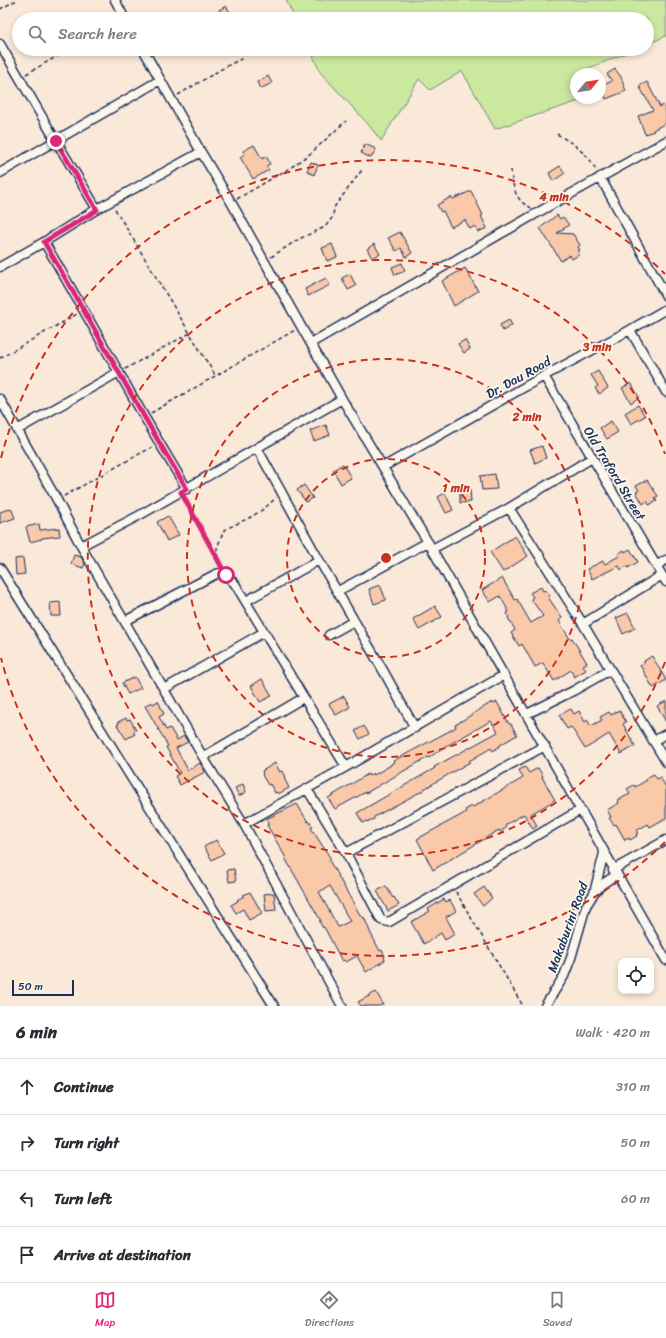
<!DOCTYPE html>
<meta charset="utf-8">
<style>
:root{--surface:#fff;--page:#f7f7f7;--text:#2b2b33;--muted:#7c7c81;--line:#e1e1e2;--accent:#db2777}
body{margin:0;font-family:Sriracha,sans-serif;background:var(--page);color:var(--text)}
.controls{position:absolute;right:12px;bottom:12px;display:grid;overflow:hidden;border-radius:8px;box-shadow:0 2px 6px #0003}
.controls button{width:36px;height:36px;display:grid;place-items:center;padding:0;border:0;border-bottom:1px solid var(--line);background:var(--surface);color:var(--text);font:20px sans-serif}
.compass{position:absolute;left:570px;top:68px;width:36px;height:36px;border-radius:50%;background:var(--surface);box-shadow:0 2px 6px #0003;rotate:60deg}
.scale{position:absolute;left:12px;bottom:10px;width:62px;box-sizing:border-box;padding-left:4px;border:2px solid #1b2f5e;border-top:0;font-size:11px;line-height:14px;white-space:nowrap;color:#1b2f5e;-webkit-text-stroke:3px #fbf7ec;paint-order:stroke}
.stop{position:absolute;width:12px;height:12px;margin:-9px;border:3px solid #db2777;border-radius:50%;background:#fff}
.stop.end{background:#db2777;border-color:#fff;box-shadow:0 1px 4px #0008}
.list{margin:0;padding:0;list-style:none}
h2{display:flex;justify-content:space-between;align-items:center;height:52px;margin:0;padding:0 16px;font-size:17px}
h2 small{font-size:13px;font-weight:400;color:var(--muted)}
.list li{display:grid;grid-template-columns:26px 1fr auto;gap:12px;align-items:center;box-sizing:border-box;height:56px;padding:0 16px;border-top:1px solid var(--line)}
.list b{display:block;font-size:15px;white-space:nowrap}
.list em{font-size:13px;font-style:normal;color:var(--muted)}
.icon{flex:none;width:22px;height:22px;fill:none;stroke:currentColor;stroke-width:2;stroke-linecap:round;stroke-linejoin:round}
.map{position:relative;flex:none;width:666px;height:1006px;overflow:hidden}
.search{position:absolute;background:var(--surface);box-shadow:0 2px 6px #0003;left:12px;right:12px;top:12px;height:44px;display:flex;align-items:center;gap:10px;box-sizing:border-box;padding:0 14px;border-radius:22px;color:var(--muted);font-size:15px}
.sheet{height:276px;background:var(--surface)}
nav{display:flex;justify-content:space-around;align-items:center;box-sizing:border-box;height:56px;border-top:1px solid var(--line);background:var(--surface);font-size:11px;color:var(--muted)}
nav a{display:grid;justify-items:center;gap:2px}
nav .on{color:var(--accent)}
.map>svg:first-child{display:block}
</style>
<div class="map">
<svg width="666" height="1006" viewBox="0 0 666 1006">
<rect width="100%" height="100%" fill="#fae9d8"/>
<filter id="ink" filterUnits="userSpaceOnUse"><feTurbulence type="fractalNoise" baseFrequency=".025" numOctaves="2"/><feDisplacementMap in="SourceGraphic" scale="8" xChannelSelector="R" yChannelSelector="G"/><feConvolveMatrix kernelMatrix="1 2 1 2 8 2 1 2 1" color-interpolation-filters="sRGB"/></filter>
<g filter="url(#ink)">
<!-- green -->
<path fill="#cbe89f" stroke="#738c7e" d="M286,0H666V36L647,44V19H295Z
M310,49H636L582,71V74H576V98H588L495,129L462,71L430,90L419,79L381,141L368,124L320,72Z"/>
<!-- building -->
<path fill="#f9c9a9" stroke="#1b2f5e" fill-rule="evenodd" d="M226,6L234,19H224L219,10Z
M615,69L621,77L626,91L606,99L601,86L612,81L607,74Z
M268,76L272,83L260,89L257,82Z
M647,82L660,107L663,105L666,111V123L653,130L654,131L645,134L638,116L653,110L639,86Z
M365,144L376,149L371,158L361,153Z
M254,145L262,159L266,156L270,164L266,166L269,170L253,179L240,157L245,154L243,151Z
M311,162L318,165L314,175L307,171Z
M560,166L565,173L553,181L549,173Z
M471,191L483,215L481,216L487,228L478,232L475,226L470,229L465,220L451,227L443,211L441,212L437,205L451,197L453,199Z
M557,215L560,219L563,217L569,225L557,233L573,234L580,245L578,247L580,250L578,251L580,254L572,259L570,255L561,261L540,228Z
M400,232L412,253L406,257L401,248L396,251L388,238Z
M332,244L337,257L327,261L322,248Z
M374,244L380,254L372,258L367,249Z
M402,263L405,271L395,275L392,267Z
M465,268L478,291L454,306L442,281Z
M350,274L356,286L348,290L342,278Z
M326,278L330,285L308,296L305,289Z
M509,320L512,325L503,331L500,325Z
M465,340L470,349L464,353L458,344Z
M598,371L608,388L599,394L595,388L598,386L591,375Z
M631,383L639,397L631,403L622,388Z
M638,405L645,416L631,424L625,413Z
M611,421L618,432L607,439L600,428Z
M326,425L330,435L314,441L310,431Z
M542,446L546,458L535,463L530,450Z
M343,464L351,478L341,484L333,470Z
M495,474L497,489L482,490L480,476Z
M647,480L658,496L655,498L657,501L649,505L647,501L643,504L636,492L639,490L636,486Z
M304,485L313,498L306,502L297,490Z
M470,489L471,502L460,503V490Z
M445,493L453,510L446,513L438,497Z
M11,508L15,518L0,523V512Z
M168,516L179,535L167,541L157,522Z
M39,524L40,530L59,528L60,536L42,538V539L30,542L26,527Z
M515,536L528,556L503,572L490,552Z
M630,549L638,562L628,568L627,566L621,570L619,566L592,579L587,569L603,561L605,564L619,556L618,554L624,550L625,552Z
M74,555L81,557L85,563L83,568L71,564Z
M23,558L25,574L16,575L15,559Z
M502,578L515,600L517,599L531,623L543,616L531,599L533,597L530,593L541,587L543,591L546,590L550,596L548,597L562,618L559,621L570,639L572,638L587,663L583,665L586,670L574,677L571,670L554,681L543,663L535,667L522,644L519,646L511,633L515,630L514,628L508,618L509,617L507,613L509,612L500,596L490,602L482,590Z
M380,585L386,600L374,604L369,589Z
M60,602L61,616H51L50,603Z
M435,606L442,617L419,630L413,619Z
M628,613L635,628L623,634L616,618Z
M652,656L666,680L653,688L640,665L645,662L644,661Z
M135,677L141,688L128,694L122,683Z
M262,679L272,696L260,702L251,686Z
M344,696L350,707L336,715L329,704Z
M158,701L164,714L159,717L166,730L170,728L177,740L184,736L188,742L176,748L188,770L200,763L205,772L180,785L175,776L180,773L166,747L168,746L145,706L151,702L153,704Z
M666,701V722L657,706Z
M492,702L493,704L497,702L509,724H511L517,735L500,745V746L493,751L491,748L469,761L470,762L439,780L424,789V790L374,817V819L368,822L367,821L363,823L357,813L435,768L434,767L498,732L491,721L441,749L429,758L428,757L366,793V792L335,809L328,798L368,774L369,776L373,773L374,775L391,765V764L394,762L393,761L453,729L456,727L455,725Z
M571,709L574,714L579,711L585,722L587,720L591,726L602,720L600,717L609,712L611,715L619,710L626,722L623,724L635,746L621,754L609,734L585,749L571,727L567,729L559,715Z
M126,718L127,720L130,719L136,730L133,731L135,734L126,739L117,725L119,724L118,722Z
M364,726L369,734L360,739L355,731Z
M275,763L280,772L282,771L285,777L284,778L289,788L278,794L277,792L275,793L270,784L268,785L262,775L263,774L262,771Z
M525,767L529,773L538,768L543,776L542,777L555,800L531,814L537,826L533,829L524,814L507,824L505,826L506,828L500,832L499,830L433,870L417,839L463,814L466,812L465,810L472,806L473,807L523,778L519,770Z
M654,774L657,779L660,777L666,787V818L650,827L648,824L636,831L638,833L636,834L637,836L630,840L629,838L625,840L616,824L614,825L609,818L611,817L607,810L619,803L618,800L630,794L627,789L634,785L635,787L647,780L646,778Z
M243,784L246,792L239,796L235,788Z
M297,804L308,822L309,821L313,827L311,828L331,859L329,860L360,915L362,918L364,917L371,934L380,951L382,950L385,956L384,957L385,960L366,972L357,956L346,962L344,960L342,961L324,927L323,928L319,921H321L285,858H286L267,825L269,824L266,819ZM330,886L350,921L338,927L319,892Z
M216,840L224,853L212,860L204,847Z
M234,869L236,881L229,882L227,870Z
M386,886L393,898L394,897L399,905L388,911L377,891Z
M484,887L492,898L483,906L474,894Z
M250,892L262,913L249,920L243,909L236,913L231,905L238,901L237,900L244,896L243,895Z
M274,893L276,910L266,911L264,894Z
M444,899L446,902L450,900L456,911L446,917L455,934L445,940L441,933L424,944L411,922L430,911L428,909Z
M376,992L383,1004L379,1006H361L358,1002Z"/>
<g fill="none" stroke-linecap="round" stroke-linejoin="round">
<defs>
<path id="minor" d="M115,0L125,19
M0,44L56,141L97,209
M143,49L201,152L231,202L342,399L432,549L666,960
M0,173L160,80
M600,177L666,296
M44,242C93,324 137,408 187,489
M0,267L44,242L97,209L201,152
M630,330L666,392
M311,343L551,205L666,141
M544,376L666,582
M0,399L57,500L81,546L203,757L244,824L342,1006
M17,430L119,372
M257,448L319,560
M383,467L544,376L630,330L666,309
M509,508L583,624L666,762
M81,546L140,515L342,399
M432,549L509,508L592,458
M657,565L666,560
M0,568L274,1006
M338,591L428,542
M246,601L319,560L384,672L415,728
M125,621L216,574L221,573L226,575L235,584L346,767
M583,624L662,575
M329,635L354,621
M164,689L264,632
M527,714L573,691L610,670
M653,741L666,734
M203,757L303,698
M307,789L346,853L381,920L389,922L580,810
M244,824L346,767L504,675
M346,853L545,746
M613,870L666,840
M596,891L601,885L616,875
M545,1006L564,976L571,958L586,906L594,893L604,853"/>
</defs>
<!-- minor casing -->
<use href="#minor" stroke="#1b2f5e" stroke-width="11"/>
<!-- path -->
<path stroke="#1b2f5e" stroke-width="1.5" stroke-dasharray="4 3" stroke-linecap="butt" d="M0,9L17,0
M26,74L70,49
M178,95L225,67L245,57
M557,134L573,144L589,158L596,170
M511,170C512,180 514,196 523,203C525,205 529,206 531,208
M237,199L293,166L311,153L346,121
M115,209L215,375
M271,257L299,239L325,227L332,218L335,206L362,170
M0,358L77,314
M125,369L190,333
M151,413L295,330
M64,496L152,447
M184,498L221,565
M217,558V548L224,530C243,520 261,515 276,497
M456,892L523,1006"/>
<!-- minor -->
<use href="#minor" stroke="#fbf7ec" stroke-width="8"/>
</g>
</g>
<g fill="none" stroke-linecap="round" stroke-linejoin="round" filter="url(#ink)">
<!-- route -->
<path stroke="#db2777" stroke-width="5" d="M56,141L97,210L44,242C93,324 137,408 187,489L181,492L226,575"/>
</g>
<!-- distance rings -->
<g fill="none" stroke="#c8321e" stroke-width="2" stroke-dasharray="7 5">
<circle cx="386" cy="558" r="99"/>
<circle cx="386" cy="558" r="199"/>
<path d="M665 662A298 298 0 1 1 665 454"/>
<path d="M665 842A398 398 0 0 1 1 658M1 458A398 398 0 0 1 665 274"/>
</g>
<g text-anchor="middle" stroke-width="3.5" stroke-linejoin="round" paint-order="stroke">
<!-- street labels -->
<g font-size="13" fill="#1b2f5e" stroke="#fbf7ec">
<text transform="translate(518 377) rotate(-29)" y="5">Dr. Dau Road</text>
<text transform="translate(615 473) rotate(59)" y="5">Old Traford Street</text>
<text transform="translate(567 927) rotate(-70)" y="5">Makaburini Road</text>
</g>
</g>
<circle cx="386" cy="558" r="6" fill="#c8321e" stroke="#fbf7ec" stroke-width="2"/>
<g font-size="12" text-anchor="middle" font-weight="bold" fill="#c8321e" stroke="#fbf7ec" stroke-width="3.5" stroke-linejoin="round" paint-order="stroke">
<text x="554" y="201">4 min</text>
<text x="597" y="351">3 min</text>
<text x="527" y="421">2 min</text>
<text x="456" y="492">1 min</text>
</g>
</svg>
<div class="controls">
<button><svg class="icon" aria-label="locate" viewBox="0 0 24 24"><circle cx="12" cy="12" r="6"/><path d="M12 2v4M12 18v4M2 12h4M18 12h4"/></svg></button>
</div>
<svg class="compass" viewBox="-18 -18 36 36"><path d="M0-13l5 13h-10z" fill="#e53935"/><path d="M0 13l5-13h-10z" fill="#7c7c81"/></svg>
<div class="scale">50 m</div>
<div class="stop" style="left:226px;top:575px"></div>
<div class="stop end" style="left:56px;top:141px"></div>
<div class="search"><svg class="icon" aria-label="search" viewBox="0 0 24 24"><circle cx="10" cy="10" r="6"/><path d="M15 15l6 6"/></svg>Search here</div>
</div>
<section class="sheet">
<h2>6 min<small>Walk · 420 m</small></h2>
<ul class="list">
<li><svg class="icon" aria-label="ahead" viewBox="0 0 24 24"><path d="M12 20V5M6 11l6-6 6 6"/></svg><div><b>Continue</b></div><em>310 m</em></li>
<li><svg class="icon" aria-label="right" viewBox="0 0 24 24"><path d="M7 20v-9h11M14 6l5 5-5 5"/></svg><div><b>Turn right</b></div><em>50 m</em></li>
<li><svg class="icon" aria-label="left" viewBox="0 0 24 24"><path d="M17 20v-9H6M10 6l-5 5 5 5"/></svg><div><b>Turn left</b></div><em>60 m</em></li>
<li><svg class="icon" aria-label="arrive" viewBox="0 0 24 24"><path d="M6 21V4h12l-3 4 3 4H6"/></svg><div><b>Arrive at destination</b></div></li>
</ul>
</section>
<nav>
<a class="on"><svg class="icon" aria-label="map" viewBox="0 0 24 24"><path d="M3 6l6-2 6 2 6-2v14l-6 2-6-2-6 2zM9 4v14M15 6v14"/></svg>Map</a>
<a><svg class="icon" aria-label="directions" viewBox="0 0 24 24"><path d="M12 3l9 9-9 9-9-9zM9 14v-3h6M13 9l2 2-2 2"/></svg>Directions</a>
<a><svg class="icon" aria-label="saved" viewBox="0 0 24 24"><path d="M7 4h10v16l-5-4-5 4z"/></svg>Saved</a>
</nav>
